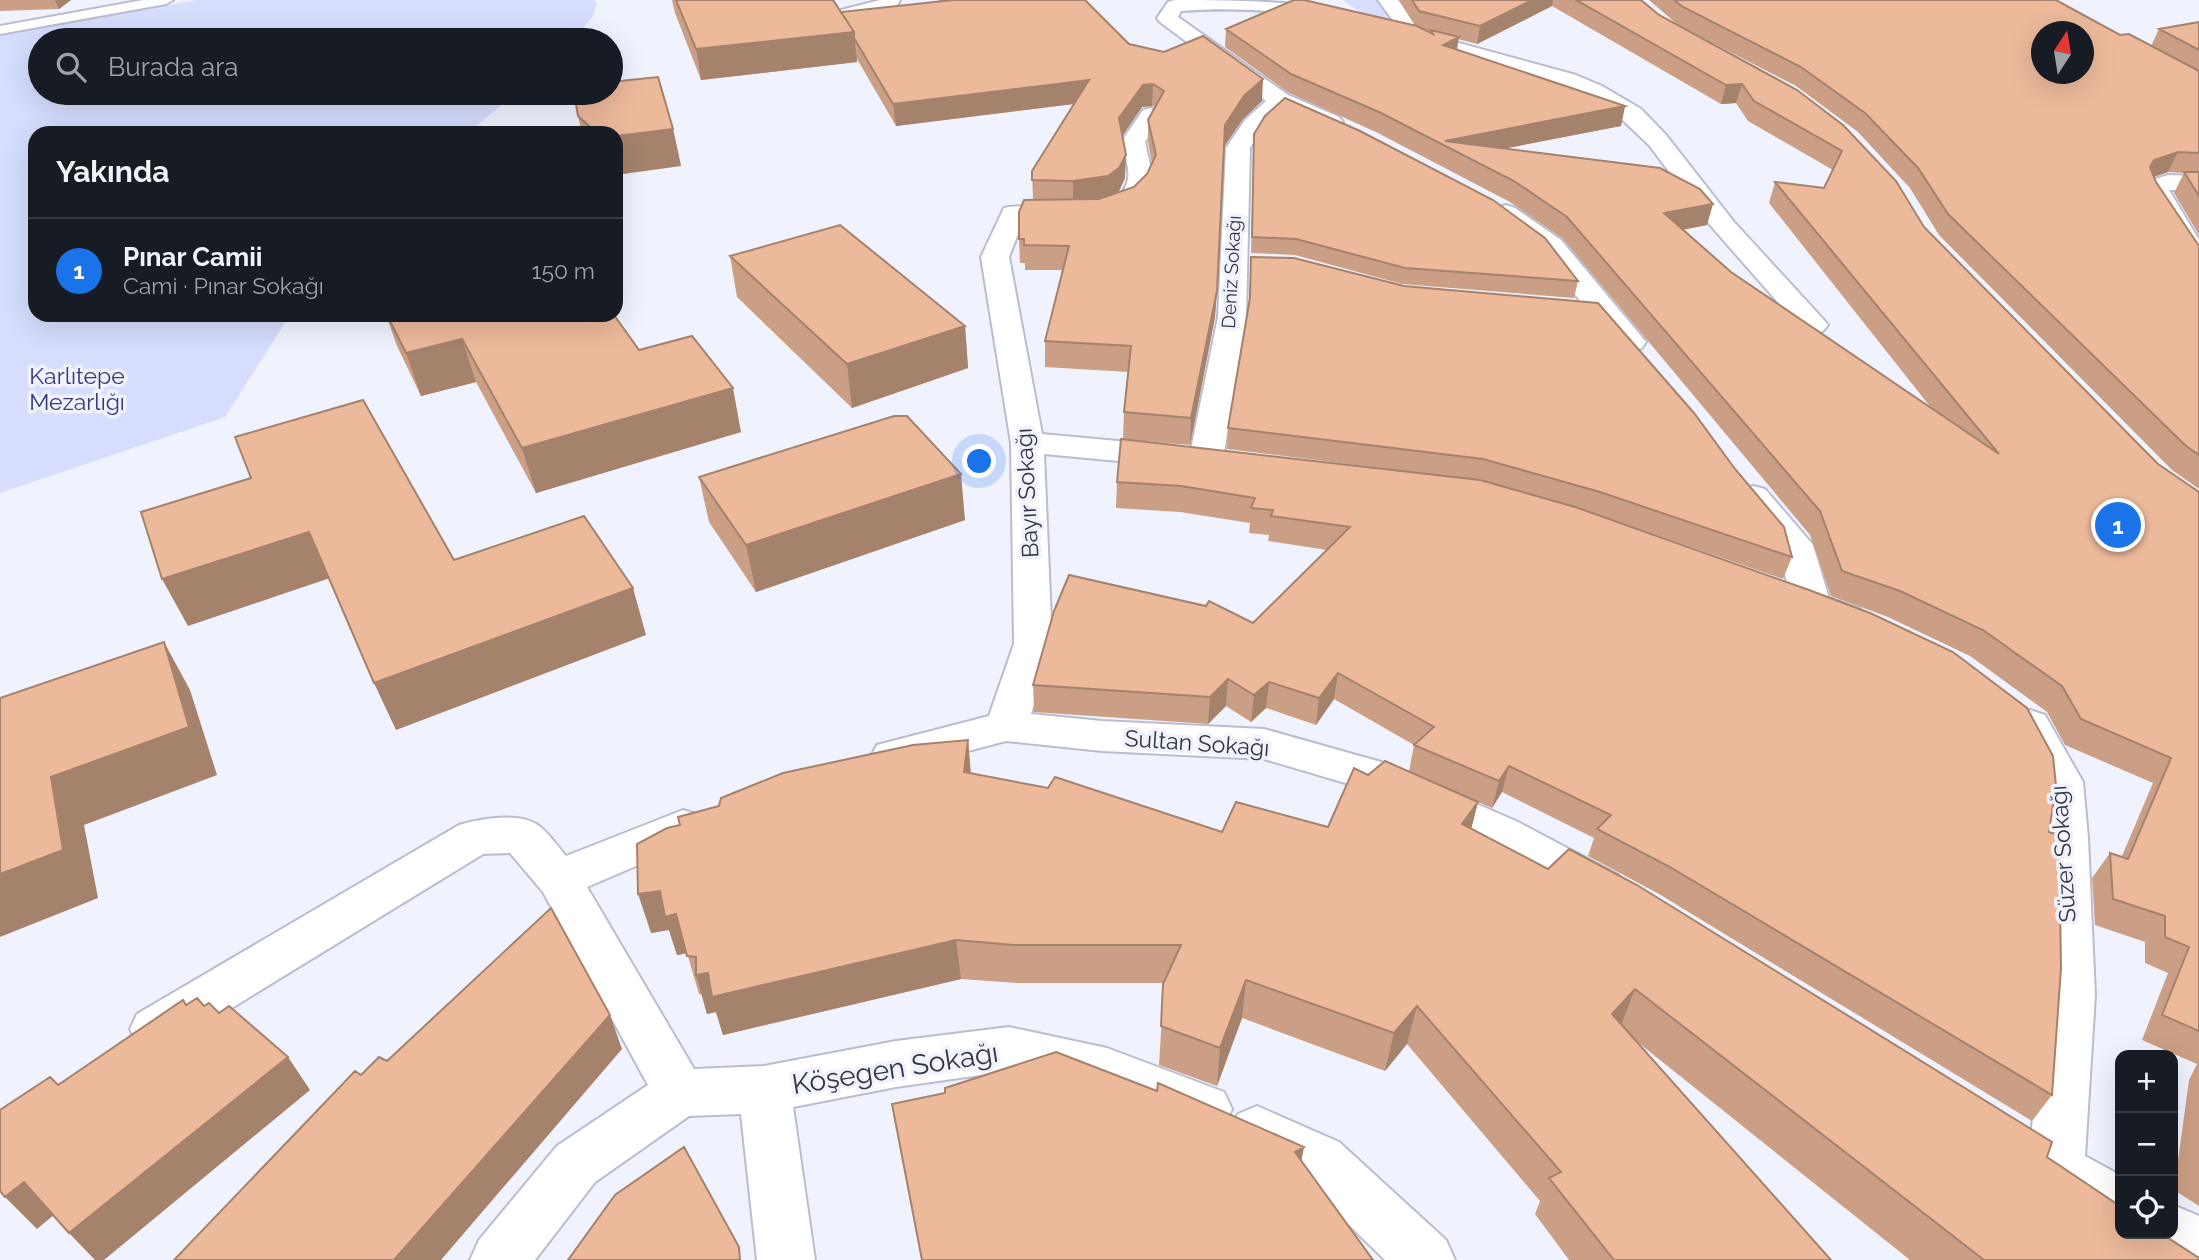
<!DOCTYPE html>
<html lang="tr">
<meta charset="utf-8">
<style>
:root{--surface:#171b24;--page:#20242c;--text:#f1f3f6;--muted:#9ea1a6;--line:#363941;--accent:#1a73e8}
body{margin:0;font-family:Raleway,sans-serif;background:var(--page);color:var(--text)}
.controls{position:absolute;right:21px;bottom:21px;display:grid;overflow:hidden;border-radius:14px;box-shadow:0 7px 28px #0002}
.controls button{width:63px;height:63px;display:grid;place-items:center;padding:0;border:0;border-bottom:2px solid var(--line);background:var(--surface);color:var(--text);font:35px sans-serif}
.compass{position:absolute;left:2031px;top:21px;width:63px;height:63px;border-radius:50%;background:var(--surface);box-shadow:0 7px 28px #0002;rotate:12deg}
.you{position:absolute;left:980px;top:462px;width:24px;height:24px;margin:-18px;border:5px solid #fff;border-radius:50%;background:#1a73e8;box-shadow:0 0 0 10px #1a73e833}
.badge{display:grid;place-items:center;width:46px;height:46px;border-radius:50%;background:var(--accent);color:#fff;font-size:23px;font-weight:700}
.pin{position:absolute;translate:-50% -50%;border:4px solid #fff;box-shadow:0 2px 7px #0006}
.list{margin:0;padding:0;list-style:none}
h2{display:flex;justify-content:space-between;align-items:center;height:91px;margin:0;padding:0 28px;font-size:30px}
h2 small{font-size:23px;font-weight:400;color:var(--muted)}
.list li{display:grid;grid-template-columns:46px 1fr auto;gap:21px;align-items:center;box-sizing:border-box;height:105px;padding:0 28px;border-top:2px solid var(--line)}
.list b{display:block;font-size:26px;white-space:nowrap}
.list p{margin:0;font-size:23px;white-space:nowrap;color:var(--muted)}
.list em{font-size:23px;font-style:normal;color:var(--muted)}
.icon{flex:none;width:38px;height:38px;fill:none;stroke:currentColor;stroke-width:2;stroke-linecap:round;stroke-linejoin:round}
.map{position:relative;flex:none;width:2199px;height:1260px;overflow:hidden}
.search{position:absolute;background:var(--surface);box-shadow:0 7px 28px #0002;left:28px;top:28px;width:595px;height:77px;display:flex;align-items:center;gap:18px;box-sizing:border-box;padding:0 24px;border-radius:38px;color:var(--muted);font-size:26px}
.panel{position:absolute;background:var(--surface);box-shadow:0 7px 28px #0002;left:28px;top:126px;width:595px;height:196px;border-radius:21px}
.map>svg:first-child{display:block}
</style>
<div class="map">
<svg width="2199" height="1260" viewBox="0 0 2199 1260">
<rect width="100%" height="100%" fill="#f0f2fe"/>
<!-- green -->
<path fill="#d6ddfd" d="M198,0H593L597,3L593,16L573,40H40V93H516L468,133H35V315H290L225,417L0,493V34Z
M1343,0H1378L1395,22L1369,18Z"/>
<g fill="none" stroke-linecap="round" stroke-linejoin="round">
<defs>
<path id="lane" d="M143,0H173L166,4L0,34V26Z"/>
<path id="street" d="M880,0H900L894,11L848,20L838,14L841,10Z
M1175,0C1203,0 1328,0 1343,15C1335,26 1314,17 1302,15C1262,9 1222,8 1181,11L1178,17L1288,95L1339,117L1343,122L1339,127L1331,129L1283,109L1262,129L1250,148L1246,317L1223,459L1218,466L1206,469L1194,466L1189,459L1218,317L1226,148L1245,120L1266,101L1160,22L1157,18L1168,2Z
M1378,0H1398L1422,33L1576,75L1602,86L1641,109L1666,135L1734,222L1823,319L1828,325L1823,331L1813,334L1803,331L1704,218L1649,145L1611,109L1534,75L1398,39L1395,35L1400,30Z
M1151,108L1162,115L1145,142L1153,179C1139,232 1064,224 1023,221L1009,257L1042,434L1172,446L1184,449L1189,456L1184,463L1172,466L1044,454L1052,644L1031,714L1102,721L1264,729L1381,762L1518,822L1618,875L1625,888L1618,901L1602,906L1586,901L1486,846L1352,785L1264,759L1102,751L1006,741L892,771L877,767L871,756L877,745L989,716L1014,644L1011,443L981,257L1004,208C1033,200 1119,225 1128,179C1130,167 1124,154 1121,142L1143,110Z
M2168,175L2199,176V190H2169L2199,240V269L2189,267L2185,261L2148,202L2142,187L2146,182Z
M1506,205L1515,208L1561,240L1646,342L1642,348L1631,351L1620,348L1593,318L1543,252L1497,218L1493,213L1497,208Z
M1753,486L1765,489L1813,545L1829,598L1860,609L1866,618L1860,627L1847,630L1799,614L1793,605L1778,547L1736,496L1741,489Z
M2030,710L2045,715L2083,782L2088,838L2095,995L2085,1156L2120,1175V1231L2036,1186L2028,1168L2045,995L2044,838L2039,782L2009,725L2015,715Z
M683,810L699,815L705,827L699,839L587,887L694,1069L764,1066L896,1041L1009,1027L1107,1048L1224,1092L1232,1109L1224,1126L1205,1133L1104,1093L1009,1071L896,1087L793,1107L815,1260H757L741,1114L689,1116L595,1182L535,1260H470L479,1240L557,1146L648,1085L543,892L510,853L483,854L173,1044L155,1051L137,1044L130,1029L137,1014L459,825C479,819 517,812 536,824C547,830 558,847 566,856Z
M1257,1106L1339,1142L1446,1240L1455,1260H1385L1301,1178L1238,1148L1230,1131L1238,1114Z
M2173,1205L2199,1216V1260C2169,1260 2158,1260 2145,1234H2173Z"/>
</defs>
<!-- lane casing -->
<use href="#lane" stroke="#b9bdcf" stroke-width="4"/>
<!-- street casing -->
<use href="#street" stroke="#b9bdcf" stroke-width="4"/>
<!-- lane -->
<use href="#lane" fill="#fff" fill-rule="evenodd"/>
<!-- street -->
<use href="#street" fill="#fff" fill-rule="evenodd"/>
</g>
<!-- wall -->
<path fill="#cb9f85" fill-rule="evenodd" d="M0,0H71L59,9L0,11Z
M672,0H833L841,12L940,2L938,0H1085L1129,44L1262,101L1243,119L1224,147L1215,317L1190,445L1123,439L1124,412L1128,372L1045,367V341L1062,270H1025V263H1020L1019,239L1033,200L1032,171L1074,104L896,126L857,59V62L701,80L675,13ZM1152,106L1155,107L1148,120V142L1152,164L1147,174L1134,187L1117,193L1119,191L1125,178L1122,136L1142,107Z
M1399,0H1641L1659,15L1797,90L1924,227L2158,464L2199,492V1206L2174,1190L2189,1080L2197,1064L2142,1040L2168,973L2145,963V942L2095,925L2092,878L2110,853L2122,856L2153,783L2065,745L2047,712L1970,656L1888,617L1831,596L1810,535L1562,238L1510,202L1376,132L1289,93L1225,47L1226,29L1415,26ZM1552,6L1721,104L1736,103L1748,121L1833,170L1824,188L1775,182L1769,203L1932,409L1731,272L1683,230L1707,225L1506,148L1621,126L1625,106L1457,49L1458,39L1477,44Z
M1649,0H2056L2120,35L2151,46L2159,29L2199,22V235L2174,193L2184,173L2168,172L2154,177L2156,182L2199,246V489L2172,470L1939,235L1910,188L1858,132L1796,86L1678,25Z
M578,116L673,129L681,166L616,133H582Z
M1254,134L1578,281L1574,298L1402,284L1295,255L1251,253Z
M730,256L965,326L968,368L852,408L737,297Z
M1251,257L1792,557L1783,579L1590,512L2049,832L2052,1095L2032,1121L1659,894L1588,856L1594,838L1502,792L1492,808L1431,781L1478,802L1471,829L2047,1157L2199,1260H1910L1635,1040L1831,1260H1569L1535,1214L1540,1201L1407,1044L1385,1071L1242,1018L1217,1086L1159,1065L1164,983H1017L961,979L723,1035L716,1012L707,1014L702,995L699,994L687,953L677,955L669,930L651,933L680,825L968,740L971,773L1222,832L1328,827L1368,775L1409,771L1414,745L1334,699L1316,725L1266,708L1251,722L1226,706L1208,724L1034,712L1033,685L1253,623L1327,550L1268,541L1269,535L1249,533L1250,523L1180,512L1116,508L1117,482L1453,477L1227,449L1228,428L1249,305Z
M386,315H614L639,350L741,432L536,493L476,382L421,396L397,346Z
M699,477L965,520L756,592L709,522Z"/>
<!-- shaded-wall -->
<path fill="#a5826c" d="M55,0H71L59,9Z
M1532,0H1553L1552,6L1477,44L1480,26Z
M854,32L857,62L701,80L696,49Z
M1459,37L1456,55L1443,45Z
M1263,79L1262,101L1243,119L1223,148L1225,125L1244,96Z
M1089,80V102L896,126L893,104Z
M1153,84L1152,106L1142,107L1119,141V118L1143,85Z
M1742,84L1736,103L1721,104L1726,85Z
M1625,106L1621,126L1466,156L1445,141Z
M673,129L681,166L616,175V136Z
M2178,152L2168,172L2144,180L2140,188L2154,160Z
M1126,155L1125,178L1119,191L1108,199L1073,205V181Z
M1713,204L1707,225L1658,234L1664,213Z
M1217,291L1215,317L1190,445L1191,418Z
M965,326L968,368L852,408L847,364Z
M462,339L476,382L421,396L406,353Z
M733,388L741,432L536,493L522,448Z
M961,474L965,520L756,592L746,545Z
M309,532L330,578L188,626L162,579Z
M633,588L646,635L396,730L374,683Z
M164,642L190,690L217,775L84,825L98,898L0,937V874L51,777Z
M1338,673L1334,699L1316,725L1319,698Z
M1228,679L1226,706L1208,724L1210,697Z
M1269,682L1266,708L1251,722L1254,695Z
M968,740L971,779L964,772Z
M1509,766L1502,792L1492,808L1499,781Z
M1478,802L1468,841L1462,824Z
M660,891L676,914L688,953L677,955L669,930L651,933L638,894Z
M956,940L961,979L723,1035L716,1012L707,1014L696,975Z
M1246,980L1242,1018L1217,1086L1220,1048Z
M1635,989L1620,1028L1612,1014Z
M1417,1006L1407,1044L1385,1071L1394,1033Z
M610,1015L622,1049L441,1260H394Z
M288,1057L310,1090L104,1260H95L69,1233Z
M1304,1147L1298,1180L1295,1152Z
M24,1182L55,1214L37,1229L5,1197Z"/>
<!-- building -->
<path fill="#ecb99b" stroke="#a5826c" stroke-width="2" fill-rule="evenodd" d="M676,0H833L854,32L696,49Z
M953,0H1085L1129,44L1164,52L1203,36L1263,79L1244,96L1225,125L1217,291L1191,418L1124,412L1131,346L1045,341L1069,246L1024,245V239H1019V212L1024,200L1099,199L1134,187L1147,174L1156,155L1148,120L1164,91L1153,84L1143,85L1119,118L1126,155L1119,168L1108,176L1073,181L1032,180V171L1089,80L893,104L854,38V32L841,12Z
M1294,0H1304L1417,26L1433,34L1431,30L1459,37L1443,45L1625,106L1445,141L1660,168L1700,189L1713,204L1664,213L1731,272L1999,454L1775,182L1824,188L1842,151L1754,101L1742,84L1726,85L1576,0H1641L1659,15L1797,90L1843,125L1896,181L1924,227L2158,464L2199,492V1031L2162,1015L2189,947L2165,937V916L2113,899L2110,853L2128,859L2171,758L2081,719L2062,686L1983,630L1900,591L1842,571L1820,511L1567,217L1514,181L1379,112L1291,74L1226,29Z
M1412,0H1532L1480,26L1419,11Z
M1674,0H2056L2120,35L2129,34L2199,71V153L2178,152L2154,160L2150,167L2156,182L2199,246V455L2186,446L1948,214L1918,168L1865,113L1801,67L1683,7ZM2041,32H2083V74H2041Z
M2199,22V50L2159,29Z
M658,77L673,129L616,136V133H597L578,116L574,93H611V82Z
M1285,98L1360,131L1493,200L1545,238L1578,281L1405,268L1296,239L1252,237L1254,134L1265,116Z
M2184,172H2199V196Z
M840,225L965,326L847,364L730,256Z
M1251,257L1294,258L1404,286L1598,303L1694,413L1735,469L1784,527L1792,557L1600,492L1483,459L1228,428L1250,298Z
M387,315H614L639,350L692,336L733,388L522,448L462,339L406,353Z
M363,400L454,560L584,516L633,588L374,683L309,532L162,579L141,512L251,478L235,437Z
M894,416H907L961,474L746,545L699,477Z
M1121,439L1480,480L1575,507L1809,590L1870,613L1953,652L2027,708L2053,756L2056,786L2049,832L2059,835L2061,968L2052,1095L1670,867L1597,829L1611,815L1509,766L1499,781L1414,745L1434,727L1338,673L1319,698L1269,682L1254,695L1228,679L1210,697L1033,685L1054,611L1069,575L1206,606L1209,601L1253,623L1350,527L1271,516L1273,510L1251,508L1255,498L1181,486L1117,482Z
M164,642L189,727L51,777L63,850L0,874V698Z
M968,740L964,772L1048,788L1055,777L1222,832L1236,802L1328,827L1354,768L1368,775L1385,761L1478,802L1462,824L1548,869L1569,849L1637,885L2052,1142L2047,1157L2120,1206V1234H2162L2199,1258V1260H1984L1635,989L1612,1014L1831,1260H1614L1549,1178L1561,1172L1417,1006L1394,1033L1246,980L1220,1048L1161,1026L1163,984L1181,945H1014L956,940L712,997L708,973L696,975V957L687,956L676,914L665,917L660,891L638,894L637,844L667,828L680,825L678,817L719,806L721,798L783,773L913,745Z
M551,908L610,1015L394,1260H174L355,1071L361,1075L379,1057L387,1061Z
M197,998L204,1006L209,1003L219,1013L229,1006L288,1057L69,1233L24,1182L5,1197L0,1191V1110L50,1077L58,1085L183,1000L186,1005Z
M1056,1052L1157,1091L1158,1083L1304,1147L1295,1152L1373,1260H922L892,1104L945,1093V1088Z
M684,1147L739,1247L740,1260H568L615,1195Z"/>
<g text-anchor="middle" stroke-width="7" stroke-linejoin="round" paint-order="stroke">
<!-- far-street labels -->
<g font-size="19" fill="#34353d" stroke="#f0f2fe">
<text transform="translate(1231 272) rotate(-87)" y="7">Deniz Sokağı</text>
</g>
<!-- park labels -->
<g font-size="23" fill="#353b78" stroke="#f0f2fe">
<text x="77" y="384">Karlıtepe<tspan x="77" dy="26">Mezarlığı</tspan></text>
</g>
<!-- street labels -->
<g font-size="23" fill="#34353d" stroke="#f0f2fe">
<text transform="translate(1027 493) rotate(-93)" y="8">Bayır Sokağı</text>
<text transform="translate(1197 743) rotate(4)" y="8">Sultan Sokağı</text>
<text transform="translate(2063 854) rotate(-94)" y="8">Süzer Sokağı</text>
</g>
<!-- near-street labels -->
<g font-size="28" fill="#34353d" stroke="#f0f2fe">
<text transform="translate(895 1068) rotate(-9)" y="10">Köşegen Sokağı</text>
</g>
</g>
</svg>
<div class="controls">
<button>+</button>
<button>−</button>
<button><svg class="icon" aria-label="locate" viewBox="0 0 24 24"><circle cx="12" cy="12" r="6"/><path d="M12 2v4M12 18v4M2 12h4M18 12h4"/></svg></button>
</div>
<svg class="compass" viewBox="-18 -18 36 36"><path d="M0-13l5 13h-10z" fill="#e53935"/><path d="M0 13l5-13h-10z" fill="#9ea1a6"/></svg>
<div class="you"></div>
<div class="pin badge" style="left:2118px;top:525px">1</div>
<div class="search"><svg class="icon" aria-label="search" viewBox="0 0 24 24"><circle cx="10" cy="10" r="6"/><path d="M15 15l6 6"/></svg>Burada ara</div>
<section class="panel">
<h2>Yakında<small></small></h2>
<ul class="list">
<li><span class="badge">1</span><div><b>Pınar Camii</b><p>Cami · Pınar Sokağı</p></div><em>150 m</em></li>
</ul>
</section>
</div>
